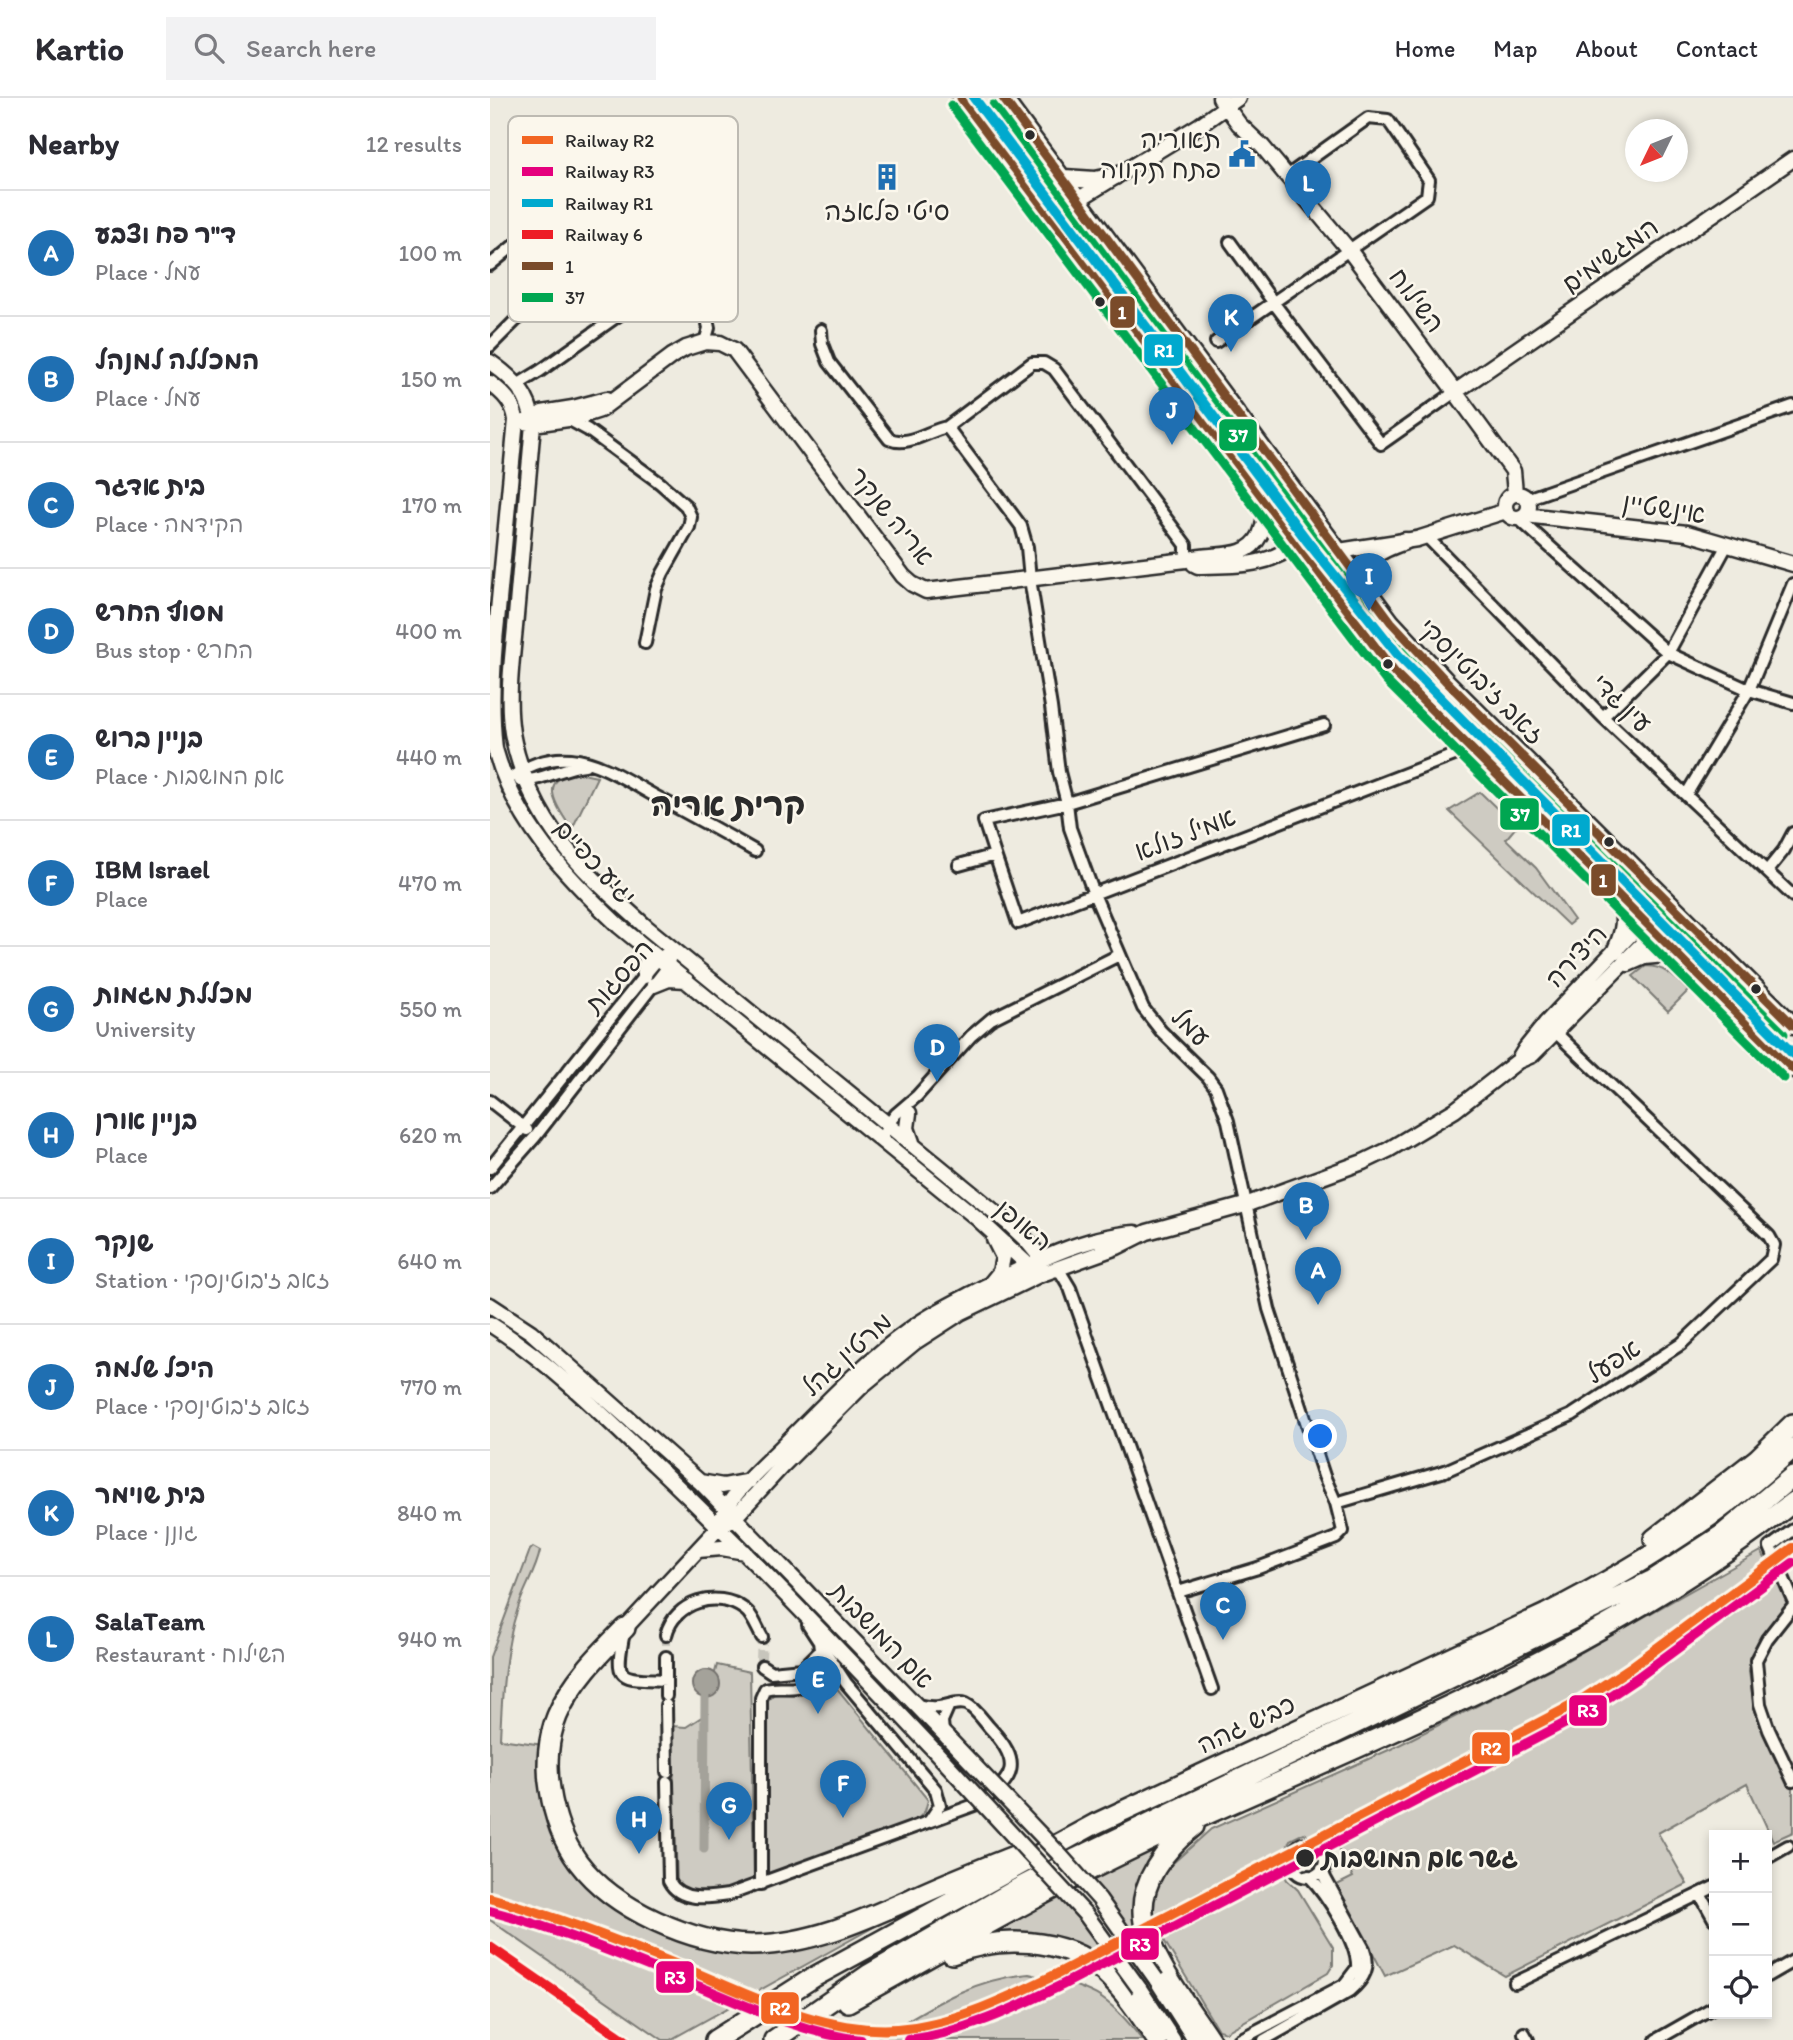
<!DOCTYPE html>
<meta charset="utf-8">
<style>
:root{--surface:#fff;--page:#f2f2f3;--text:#2b2b33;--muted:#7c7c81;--line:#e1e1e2;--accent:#1f6fb2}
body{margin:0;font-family:Itim,"Playpen Sans Hebrew",sans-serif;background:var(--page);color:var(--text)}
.controls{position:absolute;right:21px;bottom:21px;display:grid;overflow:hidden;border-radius:0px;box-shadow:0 4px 10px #0003}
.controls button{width:63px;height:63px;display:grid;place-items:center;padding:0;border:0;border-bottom:2px solid var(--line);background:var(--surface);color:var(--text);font:35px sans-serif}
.compass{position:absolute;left:1135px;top:21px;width:63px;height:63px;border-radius:50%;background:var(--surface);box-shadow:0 4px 10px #0003;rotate:227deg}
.you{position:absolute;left:831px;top:1339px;width:24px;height:24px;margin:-18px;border:5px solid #fff;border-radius:50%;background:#1a73e8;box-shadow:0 0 0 10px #1a73e833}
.badge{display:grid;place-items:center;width:46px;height:46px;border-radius:50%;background:var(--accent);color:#fff;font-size:23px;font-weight:700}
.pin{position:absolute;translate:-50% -58px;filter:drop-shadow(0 2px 4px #0008)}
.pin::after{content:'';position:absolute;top:37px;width:24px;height:21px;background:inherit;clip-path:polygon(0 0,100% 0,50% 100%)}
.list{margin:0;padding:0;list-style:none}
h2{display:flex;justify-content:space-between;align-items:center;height:91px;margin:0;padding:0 28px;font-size:30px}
h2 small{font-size:23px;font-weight:400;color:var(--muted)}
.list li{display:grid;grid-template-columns:46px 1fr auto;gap:21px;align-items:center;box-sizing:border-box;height:126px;padding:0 28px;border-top:2px solid var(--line)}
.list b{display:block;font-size:26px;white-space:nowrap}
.list p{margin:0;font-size:23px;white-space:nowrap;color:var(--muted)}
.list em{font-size:23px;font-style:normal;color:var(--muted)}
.icon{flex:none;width:38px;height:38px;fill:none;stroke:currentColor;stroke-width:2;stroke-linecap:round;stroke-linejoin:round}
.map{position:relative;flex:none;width:1303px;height:1942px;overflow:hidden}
header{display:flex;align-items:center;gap:42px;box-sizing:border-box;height:98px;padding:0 35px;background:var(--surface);border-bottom:2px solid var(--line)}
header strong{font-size:33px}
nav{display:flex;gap:38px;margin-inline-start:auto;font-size:24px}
.search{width:490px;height:63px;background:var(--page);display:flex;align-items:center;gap:18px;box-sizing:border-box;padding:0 24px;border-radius:0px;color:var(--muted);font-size:26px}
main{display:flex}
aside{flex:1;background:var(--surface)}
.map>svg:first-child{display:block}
</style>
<header>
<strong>Kartio</strong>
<div class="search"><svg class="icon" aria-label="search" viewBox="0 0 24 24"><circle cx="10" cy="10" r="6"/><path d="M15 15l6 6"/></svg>Search here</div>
<nav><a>Home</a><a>Map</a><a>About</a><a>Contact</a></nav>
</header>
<main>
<aside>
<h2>Nearby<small>12 results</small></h2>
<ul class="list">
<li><span class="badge">A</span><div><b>ד&quot;ר פח וצבע</b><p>Place · עמל</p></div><em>100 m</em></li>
<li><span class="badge">B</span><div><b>המכללה למנהל</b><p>Place · עמל</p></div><em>150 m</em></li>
<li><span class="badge">C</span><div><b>בית אדגר</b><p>Place · הקידמה</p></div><em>170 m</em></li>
<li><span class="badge">D</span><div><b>מסוף החרש</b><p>Bus stop · החרש</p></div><em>400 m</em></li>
<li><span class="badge">E</span><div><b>בניין ברוש</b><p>Place · אם המושבות</p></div><em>440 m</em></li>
<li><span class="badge">F</span><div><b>IBM Israel</b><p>Place</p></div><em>470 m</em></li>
<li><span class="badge">G</span><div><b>מכללת מגמות</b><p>University</p></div><em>550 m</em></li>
<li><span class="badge">H</span><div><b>בניין אורן</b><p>Place</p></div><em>620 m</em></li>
<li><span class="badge">I</span><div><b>שנקר</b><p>Station · זאב ז'בוטינסקי</p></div><em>640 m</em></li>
<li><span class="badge">J</span><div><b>היכל שלמה</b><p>Place · זאב ז'בוטינסקי</p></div><em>770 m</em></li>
<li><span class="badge">K</span><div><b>בית שוימר</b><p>Place · גונן</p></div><em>840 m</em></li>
<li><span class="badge">L</span><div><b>SalaTeam</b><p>Restaurant · השילוח</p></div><em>940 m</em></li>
</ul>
</aside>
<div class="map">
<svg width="1303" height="1942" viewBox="0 0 1303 1942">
<rect width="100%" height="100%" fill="#eeebe0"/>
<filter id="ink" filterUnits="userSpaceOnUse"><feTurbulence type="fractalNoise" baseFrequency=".0143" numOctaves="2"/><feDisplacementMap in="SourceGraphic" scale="14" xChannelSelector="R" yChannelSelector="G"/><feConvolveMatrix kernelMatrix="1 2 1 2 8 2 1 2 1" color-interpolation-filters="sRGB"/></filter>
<g filter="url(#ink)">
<!-- green -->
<path fill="#cecbc2" stroke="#7c7b76" stroke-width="2" d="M88,675L107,679L82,731C66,709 46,679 88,675Z
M990,694L1026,729L1016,741L1046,770L1084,822L1078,827L959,713Z
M1156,868C1175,868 1185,880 1198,893L1178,913L1143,878Z
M43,1449L50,1453C46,1473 34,1490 28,1510C14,1551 12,1598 10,1641L53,1647L59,1721L127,1807L250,1851L420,1809L180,1942H173L0,1822V1559L40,1452Z
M1271,1453L1299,1504L1265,1552L1259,1573L1263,1602L1303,1691V1734L1283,1743L1257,1686L1168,1735L1197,1786L1015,1878L964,1847L895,1878L847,1787L863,1779L848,1751L814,1735L800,1742L789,1766L797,1782L808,1792L843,1849V1867L838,1875L736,1934L728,1932L675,1844L663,1812L665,1792L673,1774L721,1731L901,1651L1074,1564Z
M227,1567L260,1574L264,1782L235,1795L195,1792L187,1786L182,1628L196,1629L213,1618Z
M333,1578H337L438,1702L435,1713L428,1721L278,1777V1602L284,1596L314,1597Z
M680,1738L658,1774L659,1865L633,1823L602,1781Z
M572,1796L654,1903L557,1839L530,1834L500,1836Z
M539,1876C598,1890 615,1892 652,1942H385C437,1911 477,1882 539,1876Z"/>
<!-- water -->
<path fill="#a4a29a" stroke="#74726e" stroke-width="2" d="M202 1586a14 14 0 1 1 28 0a14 14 0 1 1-28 0Z"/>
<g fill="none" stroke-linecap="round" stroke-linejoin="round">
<!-- canal -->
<path stroke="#a4a29a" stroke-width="9" d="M214,1751L215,1600"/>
<!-- street-tunnel -->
<path stroke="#c7c5bc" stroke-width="10" stroke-dasharray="10 5" stroke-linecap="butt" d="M176,1537V1559
M271,1562L272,1539"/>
<defs>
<path id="street" d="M740,144L783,204L891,346L965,294
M0,167L116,72L153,122L217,221L219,230L215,244
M331,232L332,246L339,264L399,341C419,349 437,333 457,329L542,265H554L564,271L696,447V462
M726,244L937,98L939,82L898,22L878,20L797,78
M0,248L25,223L153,122
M27,287L50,273L188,175
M78,321L98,332L170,385L196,408L201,419L199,429L173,475L166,491L155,545
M457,329L531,428L537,449L540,481L561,609L569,674L577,705L580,730L604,796L653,910L671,933L718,979L726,990L738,1023L779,1211L834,1378L846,1405L853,1433L846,1440L768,1470L688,1494
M1042,399L1303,308
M1028,420L1178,555L1259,592L1303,605
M936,438L1113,619L1303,798
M1113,619L1178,555L1237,447
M17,683C36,667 56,659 81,661C112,664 139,684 165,698C199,716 232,734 265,753
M30,683C52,683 73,669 95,667
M1196,697L1259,592L1303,486
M505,757L494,723L577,705L834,627
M469,767L505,757L528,825L980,651
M1277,773L1294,752L1303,735
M0,1003L37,1032
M391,1043L398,1026L406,1016L427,998L481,938L501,921L629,857
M0,1070L154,878L169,860L175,856
M0,1090L45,1039L175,872L178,868L183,851
M563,1171L571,1175L580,1190L722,1591
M846,1405L955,1373L1082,1317L1191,1246L1281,1161L1284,1147L1279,1138L1060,929
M1303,1432L1280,1449L1303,1502
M1303,1508L1277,1541L1266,1562L1270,1606L1279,1632L1303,1683
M318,1527L356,1585L446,1692L450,1707L440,1722
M134,1534C124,1585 129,1580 176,1582
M176,1537C184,1504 227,1491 254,1511C262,1516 267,1530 272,1539
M272,1568L281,1574L312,1571L329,1554L330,1552L329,1543
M176,1598V1559
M176,1607L177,1674
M453,1635L452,1623L459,1607
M177,1684L179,1783C190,1804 218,1800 238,1797L487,1706C526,1681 533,1665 499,1629C493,1622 485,1610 476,1606C468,1603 457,1608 449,1609C441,1610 435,1609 427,1607
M801 1762a17 17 0 1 1 34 0a17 17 0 1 1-34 0Z
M1277,1760L1298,1748
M271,1786V1600L275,1591C287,1587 305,1593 315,1586C322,1580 327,1570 335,1564H340L345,1567
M1210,1796L1224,1821
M1277,1878L1303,1863
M1025,1885L1224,1789
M1034,1935L1038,1942
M749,1942L854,1887L867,1870C869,1846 836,1795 819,1778
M774,1942L860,1893C874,1881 881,1869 874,1851L835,1780L832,1771
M1166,1942L1224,1909"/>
<path id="secondary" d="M730,0L749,26L772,48L859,152L960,287L1023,373L1025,395
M563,124L576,110L589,101L710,27L748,0
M0,264C23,280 40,297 43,326C37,390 32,454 26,518C23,556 16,597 22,635C29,674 49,716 73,746C96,777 128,803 156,829L517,1124L537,1143L551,1160L549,1177
M0,285C13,295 24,305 26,322C20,385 14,449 8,513C3,557 0,607 5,651C26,726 74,776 129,828L488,1121L549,1177
M965,294L1303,61
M52,315L83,310L117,301
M34,324L43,326L85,320L110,312L182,258L196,250L215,244L230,245L244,252L413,478L422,486L436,493L696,462C722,453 756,465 770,437C776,424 775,413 772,400
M1015 408a12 12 0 1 1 24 0a12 12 0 1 1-24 0Z
M1035,417L1197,435L1303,466
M704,466L708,468C747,467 779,470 811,442C821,434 823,426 820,414
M836,484C836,470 837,463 849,453L927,441L1016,413
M150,845L157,860L154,878
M1138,866L1154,859L1186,856
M164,887L179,881L196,882
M1028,963L1036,950L1056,925L1153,823L1167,812L1181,805
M419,1015L417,1030L422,1044
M501,1185L510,1174L513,1159L504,1141
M0,1207L41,1234L210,1384L458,1640
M0,1226C61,1265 113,1317 165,1367C262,1459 353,1556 444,1652
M210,1384L233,1388L259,1383
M232,1420C238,1398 276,1365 293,1348C333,1308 372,1266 418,1233C439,1217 464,1205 487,1193C536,1168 589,1139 645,1135
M208,1452L232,1450L255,1454
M135,1530L230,1428L244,1420L292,1368L373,1287L425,1244L470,1215L549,1177L627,1149L657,1134L755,1107L873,1064L898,1052L965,1012L1028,963L1042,957L1164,834L1175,819L1181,805
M666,1881L705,1942
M649,1890L683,1942"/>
<path id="primary" d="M471,0L905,575L1013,684L1303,971
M513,0L901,524L955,582L1303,927
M574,80L605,82L625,78
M877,491C870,459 889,452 915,443
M1126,852C1134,834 1138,819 1128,802"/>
<path id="highway" d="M1164,1441L1267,1361L1303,1326
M135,1530C109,1556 81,1584 67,1618C58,1640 56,1668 60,1691C64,1718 72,1742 88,1764C124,1812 203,1846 261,1847C322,1847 378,1820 432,1796C463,1782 494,1770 526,1757
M704,1728C676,1750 647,1785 654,1824C661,1861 699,1910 720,1942
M462,1856C509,1837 573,1839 613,1873C635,1893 651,1918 667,1942
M358,1904C466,1844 574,1781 686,1730C897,1635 1120,1549 1303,1404
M225,1942L324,1879L605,1726L1056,1516C1109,1489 1161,1459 1210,1425C1243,1403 1273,1376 1303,1350
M284,1942L378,1877L527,1791L587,1760L1163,1482L1232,1437L1303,1378"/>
</defs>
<!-- street casing -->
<use href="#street" stroke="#2b2b2b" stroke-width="16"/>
<!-- secondary casing -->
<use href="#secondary" stroke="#2b2b2b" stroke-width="19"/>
<!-- primary casing -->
<use href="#primary" stroke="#2b2b2b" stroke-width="21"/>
<!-- highway casing -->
<use href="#highway" stroke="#2b2b2b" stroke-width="24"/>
<!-- street -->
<use href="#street" stroke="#fbf7ec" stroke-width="10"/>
<!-- secondary -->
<use href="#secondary" stroke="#fbf7ec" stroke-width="14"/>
<!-- primary -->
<use href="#primary" stroke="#fbf7ec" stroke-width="16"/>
<!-- highway -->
<use href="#highway" stroke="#fbf7ec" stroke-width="19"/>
<defs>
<path id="secondary-bridge" d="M458,1640L568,1755L609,1801L666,1881
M444,1652L596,1817L649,1890"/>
</defs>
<!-- secondary-bridge casing -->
<use href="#secondary-bridge" stroke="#2b2b2b" stroke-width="19" stroke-linecap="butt"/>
<!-- secondary-bridge -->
<use href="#secondary-bridge" stroke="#fbf7ec" stroke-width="14"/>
<defs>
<path id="bus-1" d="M471,0L905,575L1303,971
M513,0L901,524L955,582L1303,927"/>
<path id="bus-2" d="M461,7L895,582L1294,980
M503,7L892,532L946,591L1294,936"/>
</defs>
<!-- bus-1 casing -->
<use href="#bus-1" stroke="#fbf7ec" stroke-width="14"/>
<!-- bus-2 casing -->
<use href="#bus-2" stroke="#fbf7ec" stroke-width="14"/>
<!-- bus-1 -->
<use href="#bus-1" stroke="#7a4b2a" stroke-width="9"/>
<!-- bus-2 -->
<use href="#bus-2" stroke="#00a651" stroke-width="9"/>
<defs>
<path id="rail-1" d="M0,1800C65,1818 127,1842 190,1868C257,1896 332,1936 407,1931C464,1927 517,1900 567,1876L1087,1605L1140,1570L1303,1450"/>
<path id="rail-2" d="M0,1813C76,1833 147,1864 220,1893C268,1913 318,1936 371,1942
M418,1942C473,1935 523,1911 572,1887L1093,1616L1147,1580L1303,1465"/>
<path id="rail-3" d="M484,0L818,444L909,558L1303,956"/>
<path id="rail-4" d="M0,1849L135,1942"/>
</defs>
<!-- rail-1 casing -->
<use href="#rail-1" stroke="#fbf7ec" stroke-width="16"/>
<!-- rail-2 casing -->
<use href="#rail-2" stroke="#fbf7ec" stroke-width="16"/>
<!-- rail-3 casing -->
<use href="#rail-3" stroke="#fbf7ec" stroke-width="16"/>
<!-- rail-4 casing -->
<use href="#rail-4" stroke="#fbf7ec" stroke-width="16"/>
<!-- rail-1 -->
<use href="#rail-1" stroke="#f26522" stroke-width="10"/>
<!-- rail-2 -->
<use href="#rail-2" stroke="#e5007d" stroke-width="10"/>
<!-- rail-3 -->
<use href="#rail-3" stroke="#00a9ce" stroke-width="10"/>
<!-- rail-4 -->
<use href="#rail-4" stroke="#ed1d26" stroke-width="10"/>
</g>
</g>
<!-- icons -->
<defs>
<symbol id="civic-bare" viewBox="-9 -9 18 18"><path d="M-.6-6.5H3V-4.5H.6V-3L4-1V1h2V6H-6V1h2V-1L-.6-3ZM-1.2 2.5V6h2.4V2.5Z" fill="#1f6fb2" stroke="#fbf7ec" stroke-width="2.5" paint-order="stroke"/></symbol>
<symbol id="building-bare" viewBox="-9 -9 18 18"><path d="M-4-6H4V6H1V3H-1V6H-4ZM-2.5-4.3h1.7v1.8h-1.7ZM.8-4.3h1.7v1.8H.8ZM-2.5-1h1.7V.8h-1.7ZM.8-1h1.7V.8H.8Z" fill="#1f6fb2" stroke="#fbf7ec" stroke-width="2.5" paint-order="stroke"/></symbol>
</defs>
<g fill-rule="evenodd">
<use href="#civic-bare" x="733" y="37" width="38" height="38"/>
<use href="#building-bare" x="378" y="60" width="38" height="38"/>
</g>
<!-- markers -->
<g fill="#2b2b2b" stroke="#fbf7ec" stroke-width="2.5">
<circle cx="540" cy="37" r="6"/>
<circle cx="610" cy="204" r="6"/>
<circle cx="898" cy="566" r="6"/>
<circle cx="1119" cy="744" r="6"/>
<circle cx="1266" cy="891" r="6"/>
<circle cx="815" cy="1760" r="10"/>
</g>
<g text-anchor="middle" stroke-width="5" stroke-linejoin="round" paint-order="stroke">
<!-- poi labels -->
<g font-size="26" fill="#2b2b2b" stroke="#fbf7ec" text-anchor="end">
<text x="731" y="50">תאוריה<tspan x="731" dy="30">פתח תקווה</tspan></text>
<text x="397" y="122" text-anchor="middle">סיטי פלאזה</text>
</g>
<!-- street labels -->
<g font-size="26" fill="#2b2b2b" stroke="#fbf7ec">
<text transform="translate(1120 157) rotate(-35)" y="9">המגשימים</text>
<text transform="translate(927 202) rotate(53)" y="9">השילוח</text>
<text transform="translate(1174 410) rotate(9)" y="9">אינשטיין</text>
<text transform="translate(402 418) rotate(51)" y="9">אריה שנקר</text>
<text transform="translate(992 583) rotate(45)" y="9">זאב ז'בוטינסקי</text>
<text transform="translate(1132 605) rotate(44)" y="9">עין גדי</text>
<text transform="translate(695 736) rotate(-21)" y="9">אמיל זולא</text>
<text transform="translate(105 764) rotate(47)" y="9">יגיע כפיים</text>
<text transform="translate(1086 858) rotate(-46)" y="9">היצירה</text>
<text transform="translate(129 878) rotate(-48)" y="9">הפסגות</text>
<text transform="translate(701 929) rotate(45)" y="9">עמל</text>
<text transform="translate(534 1127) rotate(40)" y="9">האופן</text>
<text transform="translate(357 1256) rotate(-42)" y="9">מרטין גהל</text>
<text transform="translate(1123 1263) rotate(-33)" y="9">אפעל</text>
<text transform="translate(392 1537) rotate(46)" y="9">אם המושבות</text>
<text transform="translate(756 1626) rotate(-25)" y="9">כביש גהה</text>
</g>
<!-- stop labels -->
<g font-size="26" font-weight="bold" fill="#2b2b2b" stroke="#fbf7ec" text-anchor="start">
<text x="832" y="1769">גשר אם המושבות</text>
</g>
<!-- district labels -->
<g font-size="33" font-weight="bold" fill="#2b2b2b" stroke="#fbf7ec">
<text x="238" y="718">קרית אריה</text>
</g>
</g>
<!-- legend -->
<rect x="18" y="18" width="230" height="206" rx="10" fill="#fbf7ec" stroke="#bdbab2" stroke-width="2"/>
<rect x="32" y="38" width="31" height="8" fill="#f26522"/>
<rect x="32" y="69" width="31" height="9" fill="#e5007d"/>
<rect x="32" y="101" width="31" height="8" fill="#00a9ce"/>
<rect x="32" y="132" width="31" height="9" fill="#ed1d26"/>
<rect x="32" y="164" width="31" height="8" fill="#7a4b2a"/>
<rect x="32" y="195" width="31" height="9" fill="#00a651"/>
<g font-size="19" fill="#2b2b2b">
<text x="75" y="49">Railway R2</text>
<text x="75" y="80">Railway R3</text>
<text x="75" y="112">Railway R1</text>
<text x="75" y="143">Railway 6</text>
<text x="75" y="175">1</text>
<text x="75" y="206">37</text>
</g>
<g stroke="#fbf7ec" stroke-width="2.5">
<rect x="619" y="197" width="27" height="34" rx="7" fill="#7a4b2a"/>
<rect x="653" y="235" width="41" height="34" rx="7" fill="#00a9ce"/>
<rect x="728" y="320" width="40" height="34" rx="7" fill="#00a651"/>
<rect x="1009" y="699" width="41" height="34" rx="7" fill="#00a651"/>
<rect x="1061" y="715" width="40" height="34" rx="7" fill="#00a9ce"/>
<rect x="1100" y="765" width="27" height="34" rx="7" fill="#7a4b2a"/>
<rect x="1078" y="1596" width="40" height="33" rx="7" fill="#e5007d"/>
<rect x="981" y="1633" width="40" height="34" rx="7" fill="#f26522"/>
<rect x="630" y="1829" width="40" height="34" rx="7" fill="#e5007d"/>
<rect x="165" y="1862" width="40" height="34" rx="7" fill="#e5007d"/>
<rect x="270" y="1893" width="40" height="34" rx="7" fill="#f26522"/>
</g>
<g font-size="19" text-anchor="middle" font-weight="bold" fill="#fff">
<text x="632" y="221">1</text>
<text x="674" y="259">R1</text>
<text x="748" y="344">37</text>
<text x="1030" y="723">37</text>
<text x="1081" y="739">R1</text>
<text x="1113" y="789">1</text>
<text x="1098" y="1619">R3</text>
<text x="1001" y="1657">R2</text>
<text x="650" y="1853">R3</text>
<text x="185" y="1886">R3</text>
<text x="290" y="1917">R2</text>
</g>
</svg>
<div class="controls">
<button>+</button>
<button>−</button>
<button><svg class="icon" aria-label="locate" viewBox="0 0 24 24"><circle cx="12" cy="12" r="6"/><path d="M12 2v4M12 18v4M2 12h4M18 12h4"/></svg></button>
</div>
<svg class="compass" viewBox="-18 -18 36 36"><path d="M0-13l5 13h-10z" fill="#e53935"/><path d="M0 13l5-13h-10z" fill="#7c7c81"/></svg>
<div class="you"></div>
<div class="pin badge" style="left:828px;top:1207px">A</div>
<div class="pin badge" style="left:816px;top:1142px">B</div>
<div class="pin badge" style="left:733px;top:1542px">C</div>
<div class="pin badge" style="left:447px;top:984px">D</div>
<div class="pin badge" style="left:328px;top:1616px">E</div>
<div class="pin badge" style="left:353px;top:1720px">F</div>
<div class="pin badge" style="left:239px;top:1742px">G</div>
<div class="pin badge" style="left:149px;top:1756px">H</div>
<div class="pin badge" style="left:879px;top:513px">I</div>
<div class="pin badge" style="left:682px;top:347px">J</div>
<div class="pin badge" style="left:741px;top:254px">K</div>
<div class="pin badge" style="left:818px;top:120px">L</div>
</div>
</main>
